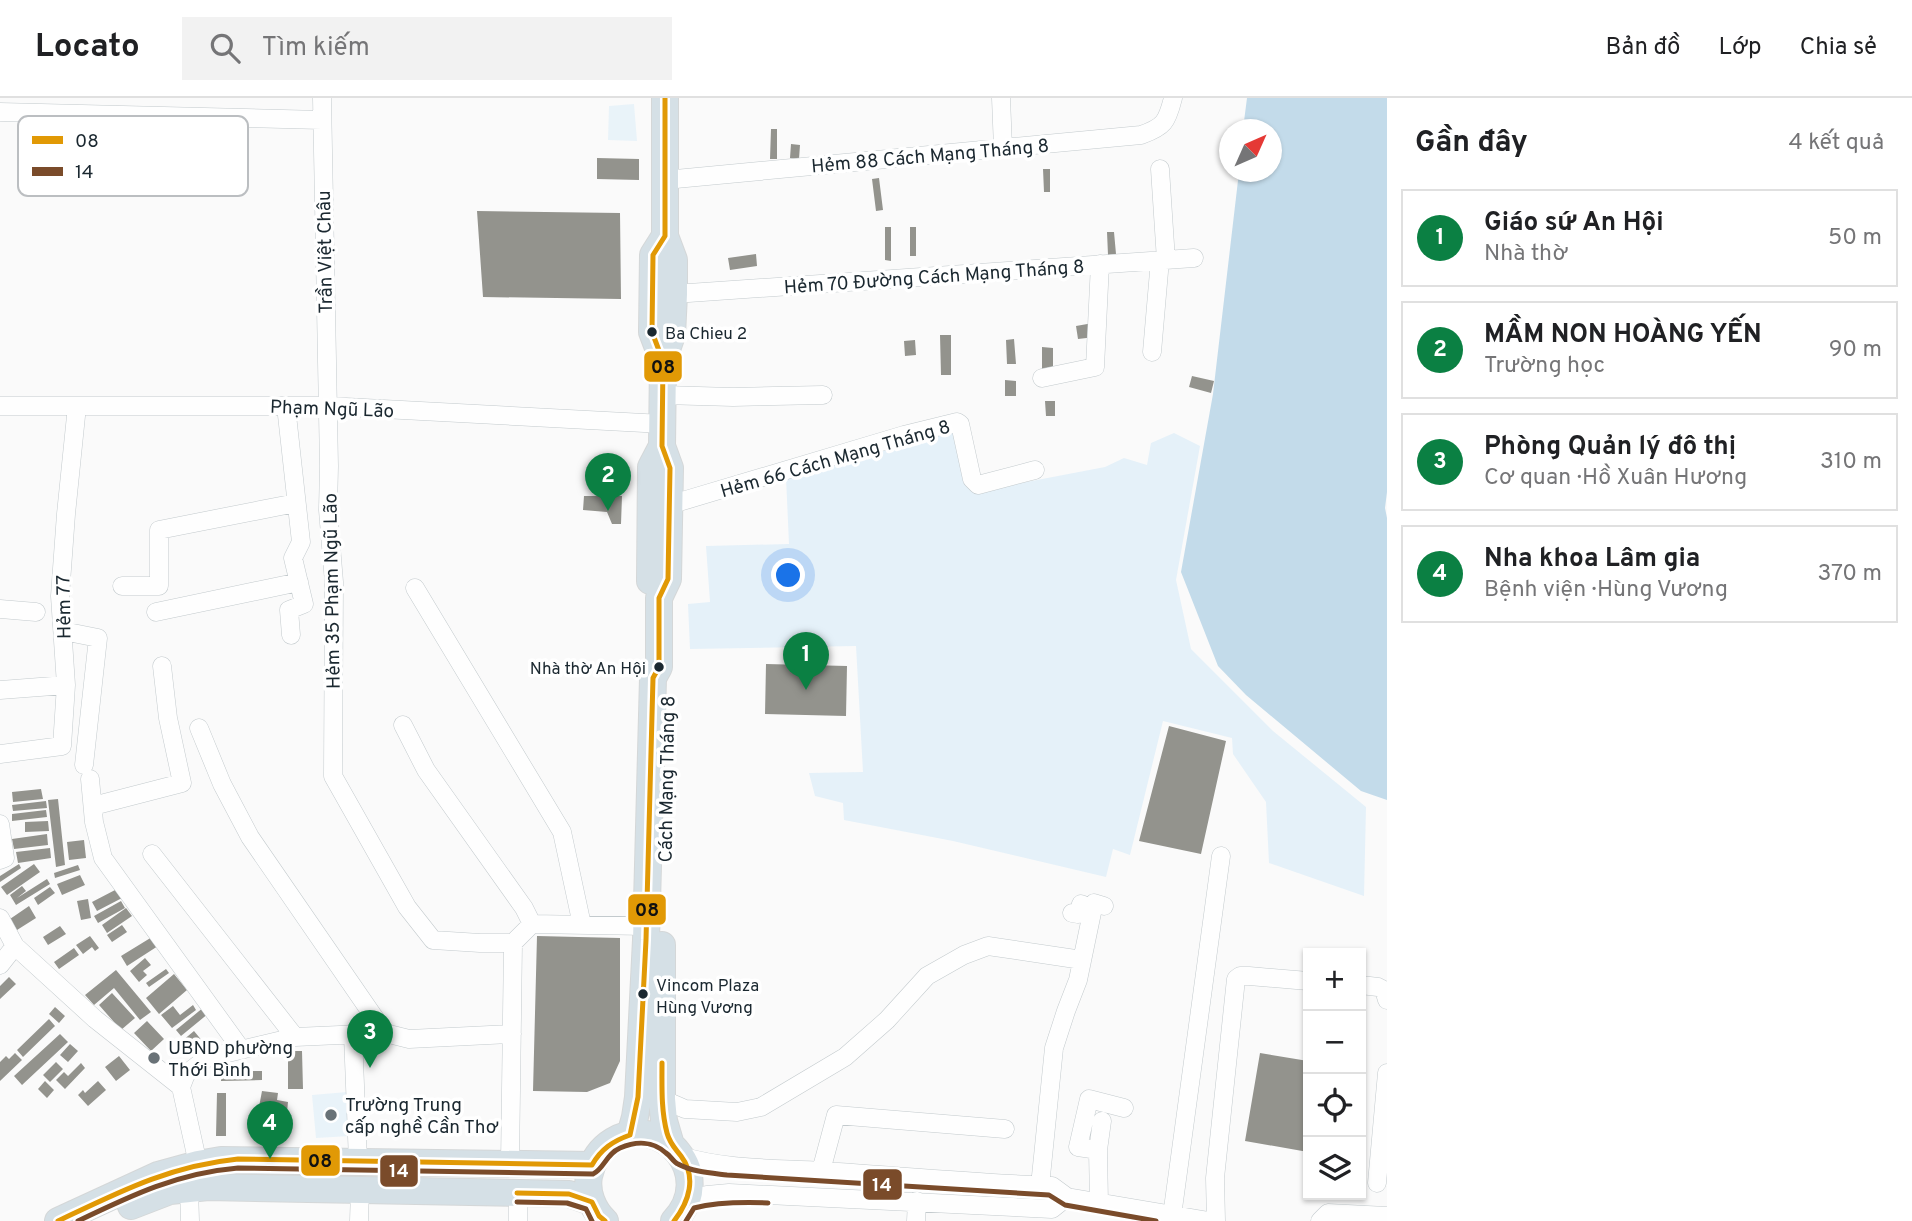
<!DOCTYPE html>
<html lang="vi">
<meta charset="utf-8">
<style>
:root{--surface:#fff;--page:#f2f2f2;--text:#202124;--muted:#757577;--line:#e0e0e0;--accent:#0b8043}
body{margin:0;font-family:Overpass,sans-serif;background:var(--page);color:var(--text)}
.controls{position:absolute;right:21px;bottom:21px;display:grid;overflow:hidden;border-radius:0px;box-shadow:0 2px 5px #0004}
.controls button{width:63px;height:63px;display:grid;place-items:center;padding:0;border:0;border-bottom:2px solid var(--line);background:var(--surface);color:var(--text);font:35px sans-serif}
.compass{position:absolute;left:1219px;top:21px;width:63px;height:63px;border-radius:50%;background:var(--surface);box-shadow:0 2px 5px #0004;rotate:45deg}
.you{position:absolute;left:789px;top:478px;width:24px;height:24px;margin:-18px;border:5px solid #fff;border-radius:50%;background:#1a73e8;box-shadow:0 0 0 10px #1a73e833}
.badge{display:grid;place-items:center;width:46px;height:46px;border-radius:50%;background:var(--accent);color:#fff;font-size:23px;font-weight:700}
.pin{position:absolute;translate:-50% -58px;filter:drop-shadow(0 2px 4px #0008)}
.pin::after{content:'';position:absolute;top:37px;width:24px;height:21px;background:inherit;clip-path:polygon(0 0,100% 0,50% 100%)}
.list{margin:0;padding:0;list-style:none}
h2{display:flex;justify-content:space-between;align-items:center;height:91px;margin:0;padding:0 28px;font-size:30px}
h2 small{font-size:23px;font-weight:400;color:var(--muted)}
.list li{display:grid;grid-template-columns:46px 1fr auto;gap:21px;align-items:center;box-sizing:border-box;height:98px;margin:0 14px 14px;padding:0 14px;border:2px solid var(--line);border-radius:0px}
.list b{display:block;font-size:26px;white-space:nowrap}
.list p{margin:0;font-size:23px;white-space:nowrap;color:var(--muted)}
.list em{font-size:23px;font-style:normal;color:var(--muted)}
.icon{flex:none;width:38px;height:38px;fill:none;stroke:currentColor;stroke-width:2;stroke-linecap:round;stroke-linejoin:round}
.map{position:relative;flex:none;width:1387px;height:1123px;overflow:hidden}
header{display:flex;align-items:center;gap:42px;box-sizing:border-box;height:98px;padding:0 35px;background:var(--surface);border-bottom:2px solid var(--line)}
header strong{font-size:33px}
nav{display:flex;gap:38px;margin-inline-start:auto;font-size:24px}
.search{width:490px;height:63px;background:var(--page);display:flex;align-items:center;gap:18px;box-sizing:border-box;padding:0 24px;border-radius:0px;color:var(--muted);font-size:26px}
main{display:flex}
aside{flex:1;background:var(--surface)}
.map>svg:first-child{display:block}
</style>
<header>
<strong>Locato</strong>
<div class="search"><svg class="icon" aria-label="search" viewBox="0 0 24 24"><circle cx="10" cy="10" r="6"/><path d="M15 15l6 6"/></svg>Tìm kiếm</div>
<nav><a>Bản đồ</a><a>Lớp</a><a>Chia sẻ</a></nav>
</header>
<main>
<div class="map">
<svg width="1387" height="1123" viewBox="0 0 1387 1123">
<rect width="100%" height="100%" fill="#fafafa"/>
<!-- built -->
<path fill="#e9f3f9" d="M634,6L637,43L608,42L609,8Z
M347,994L350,1038L316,1040L312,997Z"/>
<!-- green -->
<path fill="#e5f1f9" d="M955,331L974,394L1105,369L1124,360L1147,367L1151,345L1174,335L1200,348L1176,482L1191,551L1273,633L1366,709L1364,798L1269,765L1266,704L1233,656L1232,640L1163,623L1130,757L1113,751L1106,779L953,743L844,722L843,705L815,698L809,675L863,674L856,548L690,551L688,506L710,504L706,448L789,446L786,379Z"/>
<!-- water -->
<path fill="#c3dbea" d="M1247,0H1387V394L1385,410L1387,420V702L1361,693L1246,597L1218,568L1181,474L1213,296L1239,74H1272V32L1243,31Z"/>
<!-- building -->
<path fill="#93938d" d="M771,31H777V61H770Z
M791,46L800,47L799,61L790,60Z
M597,60L639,61V82L597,81Z
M1043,71H1050V94H1044Z
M879,80L883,112L876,113L872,81Z
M477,113L620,115L621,201L483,199Z
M885,129H891V163L885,162Z
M910,129H916V158H910Z
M1107,134H1114L1116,156L1108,157Z
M756,156L757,168L730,172L728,160Z
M1093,225L1095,239L1078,241L1076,228Z
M940,237H951V277H941Z
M1014,241L1016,266H1007L1006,242Z
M915,242L916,257L905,258L904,243Z
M1042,249L1053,250V272H1042Z
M1192,278L1214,283L1211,295L1189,289Z
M1005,282L1016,283V298H1005Z
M1045,303H1055V318H1046Z
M584,398H622L621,426H612L607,414L583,412Z
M766,566L847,568L846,618L765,616Z
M1169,628L1226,643L1201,756L1139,743Z
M41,691L43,701L13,704L12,694Z
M58,701L65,767L56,769L48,702Z
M46,703L47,710L13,713L12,707Z
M46,712L47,719L12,723V716Z
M48,723L49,733L25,734V724Z
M47,736L48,747L14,751L12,741Z
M84,742L86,760L69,762L67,744Z
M50,750L51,760L18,765L16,754Z
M19,766L21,770L0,784V778Z
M34,766L40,774L7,797L1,789Z
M78,767L80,772L55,780L54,775Z
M80,777L85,787L62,797L57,786Z
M47,781L50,786L16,807L10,797L22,788L26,793L17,800Z
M50,789L55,795L38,807L34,800Z
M117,791L122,800L97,813L92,804Z
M88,801L91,820L81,822L77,803Z
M121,803L125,810L98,825L94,818Z
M29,808L36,820L17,832L10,821Z
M126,810L132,818L107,835L102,827Z
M122,827L127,834L112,844L107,837Z
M60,828L66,836L48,847L43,839Z
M90,838L99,850L95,853L92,849L83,856L76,847Z
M537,838L620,840V963L610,985L587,994L533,993Z
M152,839L158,848L127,868L121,858Z
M74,850L79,857L59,871L54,864Z
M145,860L151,867L143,873L147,877L139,884L130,873Z
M166,871L169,875L149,889L146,885Z
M116,872L151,914L140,922L114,890L94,907L85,897Z
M174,876L187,892L159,916L146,900Z
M9,879L16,886L0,901V888Z
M112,895L135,920L121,932L99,907Z
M193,907L196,912L172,930L161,917L173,908L180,917Z
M55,909L65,918L59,925L49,916Z
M204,909L209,915L181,938L176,932Z
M49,921L55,928L23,959L17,952Z
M147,923L164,941L151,953L134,935Z
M194,933L208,950L203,953L199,948L191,954L182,943Z
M60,936L68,944L22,987L14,978Z
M70,946L78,953L68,964L60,957Z
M288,953H302L303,991H288Z
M15,955L22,962L0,983V964L6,958L9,961Z
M1260,955L1308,963V1054L1245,1043Z
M119,958L130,972L116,983L105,969Z
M56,964L63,971L50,984L43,977Z
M81,965L85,970L65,991L56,982L64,974L68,978Z
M236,968H246V973H262V982L221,983V976L236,975Z
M45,983L54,992L47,1000L38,991Z
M98,983L106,992L88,1008L78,997L83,992L85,995Z
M262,993L278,995L277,1002L288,1004L287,1014L259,1009Z
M217,995H226V1038H216Z"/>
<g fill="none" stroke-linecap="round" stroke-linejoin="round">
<defs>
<path id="minor" d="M322,0L329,368L328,412L334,484L333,678L407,809L433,842L480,845H513L532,826L646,828
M1001,0L1003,50
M0,14L322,22
M1160,71L1166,162
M665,82L1141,37C1164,29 1167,24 1173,0
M674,196L1194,160
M1152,254L1160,162
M1042,280L1095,269L1100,166
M663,297L733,299L823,297
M0,308H327L663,326
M286,308L301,444L293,460L304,506L289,512L291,537
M669,407L904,337L957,324L960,326L972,381L978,387L1035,372
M122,488H159V432L296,405
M415,490L562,734L582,827
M0,511L36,514
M156,514L299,484
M63,533L98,540L84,667
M0,592L66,587
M403,627L426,672L524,810L532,826
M199,630L222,686L250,739L385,935
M0,656L62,648L66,587L60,498L66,416L77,308
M90,681L94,724L103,760L241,951
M93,708L182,685L168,620L162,568
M0,726L5,760L0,762
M152,756L295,939
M1072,815L1078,816L1081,806L1093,811
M0,820L15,848L95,921L181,989L198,1066L189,1090L190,1123
M0,867L15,848
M1361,887L1378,889L1384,892L1387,902
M353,937L358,1063
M181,989L186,976L207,960L295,939L385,935L409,941L512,936
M662,1001L685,1011L737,1014L761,1009L845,959L887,922L927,878L964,857L988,848L1082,862
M1098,1052L1102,1023
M681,1058C728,1072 776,1070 824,1073C900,1078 976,1085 1052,1088L1067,1099L1209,1123
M510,1066L513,845
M821,1073L836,1017L1005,1031
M1377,1085L1387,975
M1040,1088L1054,950L1066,913L1078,882L1094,805L1104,808
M688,1102L707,1097L729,1095L1052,1111L1067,1099
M1099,1105L1098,1052L1078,1049L1089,1001L1124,1010
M1172,1118L1221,758
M359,1123L360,1092
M518,1123V1095
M916,1123L917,1103
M1216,1123L1215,1080L1236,881L1240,878H1249L1308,883
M1320,1123L1328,1115L1387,1118"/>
<path id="highway" d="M663,263L672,237L674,196V162L665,138V0
M650,483L651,369L662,348
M662,847V1001L664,1023L671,1047
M630,1037L635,1019L638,999L646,842L653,580L659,569V500L668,481L670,370L662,348L663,263L652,234L653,157L665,138
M131,1108L170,1093L208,1089L569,1096L592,1104
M58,1123L158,1077L198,1066L221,1062L592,1067
M605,1123C593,1112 586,1094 589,1078C592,1064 600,1051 613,1043C663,1013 717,1078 674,1123"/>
</defs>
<!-- minor casing -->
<use href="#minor" stroke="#c3cacd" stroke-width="19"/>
<!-- highway casing -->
<use href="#highway" stroke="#d4d7d8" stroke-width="28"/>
<!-- minor -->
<use href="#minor" stroke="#fefefe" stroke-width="18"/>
<!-- highway -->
<use href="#highway" stroke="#d5e0e6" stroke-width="26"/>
<defs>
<path id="bus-1" d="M662,965C662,989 661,1012 667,1035C670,1046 675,1050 681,1058C697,1079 689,1104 674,1123
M517,1095L569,1096L592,1104L599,1118L605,1123
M58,1123C119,1094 169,1068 238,1061L592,1067C601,1051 613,1043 630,1037L638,999L646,842L653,580L659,569V500L668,481L670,370L662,348L663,263L652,234L653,157L665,138V0"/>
<path id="bus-2" d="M517,1104L567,1105L586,1111L592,1123
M78,1123C132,1097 178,1075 238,1070L593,1076C604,1071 606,1056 620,1050C636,1043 653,1043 666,1055C671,1058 673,1064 678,1066C693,1074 711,1075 727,1077L1049,1097L1065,1107L1156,1123
M686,1123L694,1110C718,1104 743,1104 768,1105"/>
</defs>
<!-- bus-1 casing -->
<use href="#bus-1" stroke="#fff" stroke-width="10"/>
<!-- bus-2 casing -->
<use href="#bus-2" stroke="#fff" stroke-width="10"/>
<!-- bus-1 -->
<use href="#bus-1" stroke="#e19905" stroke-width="5"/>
<!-- bus-2 -->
<use href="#bus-2" stroke="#7a4b2a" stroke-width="5"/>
</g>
<!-- markers -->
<g fill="#1b2830" stroke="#fff" stroke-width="2.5">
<circle cx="652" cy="234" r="6"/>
<circle cx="659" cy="569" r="6"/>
<circle cx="643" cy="896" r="6"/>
</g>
<g fill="#697277" stroke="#fff" stroke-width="2.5">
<circle cx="154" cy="960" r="7"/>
<circle cx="331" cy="1017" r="7"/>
</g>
<g text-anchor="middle" stroke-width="7" stroke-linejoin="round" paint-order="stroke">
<!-- bus labels -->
<g font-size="17" fill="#1b2830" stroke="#fff" text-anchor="start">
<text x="665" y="241">Ba Chieu 2</text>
<text x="646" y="576" text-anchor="end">Nhà thờ An Hội</text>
<text x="656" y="893">Vincom Plaza<tspan x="656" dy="22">Hùng Vương</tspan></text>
</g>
<!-- street labels -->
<g font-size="19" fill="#1b2830" stroke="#fff">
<text transform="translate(930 57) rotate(-5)" y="7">Hẻm 88 Cách Mạng Tháng 8</text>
<text transform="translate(324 154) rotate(-91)" y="7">Trần Việt Châu</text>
<text transform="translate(934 178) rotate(-4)" y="7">Hẻm 70 Đường Cách Mạng Tháng 8</text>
<text transform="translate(332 310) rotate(2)" y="7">Phạm Ngũ Lão</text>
<text transform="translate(835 360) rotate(-16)" y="7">Hẻm 66 Cách Mạng Tháng 8</text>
<text transform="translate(331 493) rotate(-91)" y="7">Hẻm 35 Phạm Ngũ Lão</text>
<text transform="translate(63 509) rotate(-91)" y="7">Hẻm 77</text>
<text transform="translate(666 681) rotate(-89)" y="7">Cách Mạng Tháng 8</text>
</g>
<!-- poi labels -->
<g font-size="19" fill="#1b2830" stroke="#fff" text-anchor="start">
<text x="168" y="956">UBND phường<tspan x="168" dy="22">Thới Bình</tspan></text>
<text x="345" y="1013">Trường Trung<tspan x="345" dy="22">cấp nghề Cần Thơ</tspan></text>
</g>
</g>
<!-- legend -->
<rect x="18" y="18" width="230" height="80" rx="10" fill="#fff" stroke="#bbbec1" stroke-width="2"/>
<rect x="32" y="38" width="31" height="8" fill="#e19905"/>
<rect x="32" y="69" width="31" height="9" fill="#7a4b2a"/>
<g font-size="19" fill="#1b2830">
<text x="75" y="49">08</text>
<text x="75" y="80">14</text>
</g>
<g stroke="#fff" stroke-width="2.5">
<rect x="643" y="252" width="40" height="33" rx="7" fill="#e19905"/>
<rect x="627" y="795" width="40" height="33" rx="7" fill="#e19905"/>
<rect x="300" y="1046" width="41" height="33" rx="7" fill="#e19905"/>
<rect x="379" y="1056" width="40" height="34" rx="7" fill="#7a4b2a"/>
<rect x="862" y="1070" width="41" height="33" rx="7" fill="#7a4b2a"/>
</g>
<g font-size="19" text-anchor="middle" font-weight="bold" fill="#fff">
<text x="399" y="1079">14</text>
<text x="882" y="1093">14</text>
</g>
<g font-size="19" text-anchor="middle" font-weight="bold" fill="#111">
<text x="663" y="275">08</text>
<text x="647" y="818">08</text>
<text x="320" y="1069">08</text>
</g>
</svg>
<div class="controls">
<button>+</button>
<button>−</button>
<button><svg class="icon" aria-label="locate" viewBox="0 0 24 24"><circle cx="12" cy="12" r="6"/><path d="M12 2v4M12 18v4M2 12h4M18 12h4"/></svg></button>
<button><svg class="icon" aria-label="layers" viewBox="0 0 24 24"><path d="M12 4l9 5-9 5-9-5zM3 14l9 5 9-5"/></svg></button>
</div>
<svg class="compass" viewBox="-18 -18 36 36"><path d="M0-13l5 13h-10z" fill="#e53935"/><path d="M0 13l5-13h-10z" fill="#757577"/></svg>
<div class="you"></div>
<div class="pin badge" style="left:806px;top:592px">1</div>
<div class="pin badge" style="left:608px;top:413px">2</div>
<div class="pin badge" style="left:370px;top:970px">3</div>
<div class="pin badge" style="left:270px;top:1061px">4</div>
</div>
<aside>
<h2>Gần đây<small>4 kết quả</small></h2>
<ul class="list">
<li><span class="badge">1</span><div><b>Giáo sứ An Hội</b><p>Nhà thờ</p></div><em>50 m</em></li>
<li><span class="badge">2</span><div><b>MẦM NON HOÀNG YẾN</b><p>Trường học</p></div><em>90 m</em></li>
<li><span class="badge">3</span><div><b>Phòng Quản lý đô thị</b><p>Cơ quan · Hồ Xuân Hương</p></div><em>310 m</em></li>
<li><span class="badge">4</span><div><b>Nha khoa Lâm gia</b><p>Bệnh viện · Hùng Vương</p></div><em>370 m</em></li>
</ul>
</aside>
</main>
